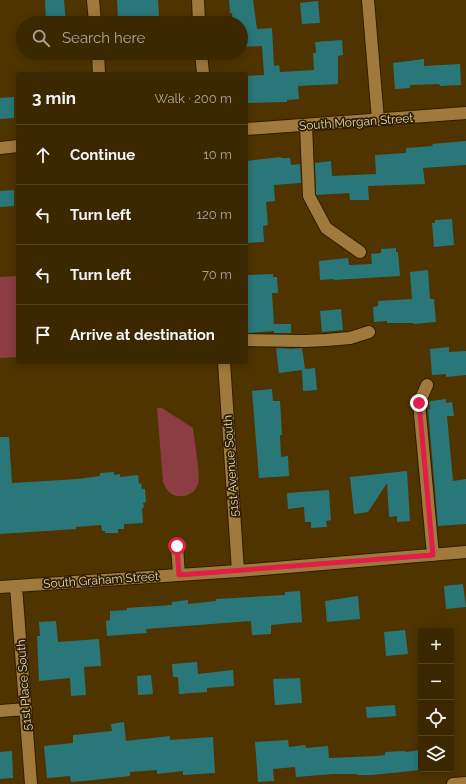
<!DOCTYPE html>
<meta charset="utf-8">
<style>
:root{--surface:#3b2700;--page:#422f0a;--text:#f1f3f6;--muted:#aca599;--line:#544422}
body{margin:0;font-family:Raleway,sans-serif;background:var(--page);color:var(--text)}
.controls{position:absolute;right:12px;bottom:12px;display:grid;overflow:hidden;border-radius:4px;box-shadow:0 2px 10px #0003}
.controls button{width:36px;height:36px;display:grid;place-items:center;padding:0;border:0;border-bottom:1px solid var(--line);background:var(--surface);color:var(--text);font:20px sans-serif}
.stop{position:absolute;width:12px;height:12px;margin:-9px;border:3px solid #e11d48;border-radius:50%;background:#fff}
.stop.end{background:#e11d48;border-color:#fff;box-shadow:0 1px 4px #0008}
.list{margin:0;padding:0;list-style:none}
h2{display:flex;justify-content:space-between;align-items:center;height:52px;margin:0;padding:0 16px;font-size:17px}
h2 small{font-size:13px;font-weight:400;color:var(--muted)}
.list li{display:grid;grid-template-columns:26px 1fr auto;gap:12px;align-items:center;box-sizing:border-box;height:60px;padding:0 16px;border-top:1px solid var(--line)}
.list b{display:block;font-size:15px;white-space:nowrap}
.list em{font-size:13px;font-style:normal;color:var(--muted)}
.icon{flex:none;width:22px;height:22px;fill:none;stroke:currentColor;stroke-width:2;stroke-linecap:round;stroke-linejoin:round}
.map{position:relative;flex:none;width:466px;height:784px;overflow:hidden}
.search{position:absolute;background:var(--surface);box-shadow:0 2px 10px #0003;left:16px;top:16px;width:232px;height:44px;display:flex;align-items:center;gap:10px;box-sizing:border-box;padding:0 14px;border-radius:22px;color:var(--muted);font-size:15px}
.panel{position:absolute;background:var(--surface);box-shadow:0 2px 10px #0003;left:16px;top:72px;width:232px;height:292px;border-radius:4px}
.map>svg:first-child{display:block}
</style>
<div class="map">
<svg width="466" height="784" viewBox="0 0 466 784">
<rect width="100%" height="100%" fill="#4f3400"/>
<!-- green -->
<path fill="#8c3d43" d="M18,276V357L0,358V277Z
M157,408H162L193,428C194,439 201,476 198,484C195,493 187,497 178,496C170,495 166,489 163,482Z"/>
<!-- building -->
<path fill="#2a7779" d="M45,0H64L66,23H46Z
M117,0H158L159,16L118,19Z
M229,0H253L257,29L272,28L274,66L279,65L280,72L314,70L313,53H316L315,42L342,40L343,55L338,56V84L298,86L299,99L287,100V102L246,103V76L264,75L262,46L241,47V23H233L232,13H230Z
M318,1L320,23L302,24L300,3Z
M424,59V66L460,64L461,85L440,86L439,84L410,85V88L395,89L393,63Z
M14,97V118L0,119V98Z
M466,141V165L423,168L425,184L368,186L369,200H350L349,193L317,195L316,194L315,163L331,161L332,176L376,174L375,155L406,153V148L433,146L432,144Z
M281,157V158H290L291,165L300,164L301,183L274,185L275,201L266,202L268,225L263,226L264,242L247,243L246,161Z
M14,190V206L0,207V191Z
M452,219L454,245L434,247L432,223H435V220Z
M396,248V252H398L400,276L334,280V279L320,280L319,261L348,258L349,265L372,264L371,254L381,253V249Z
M428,270L430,299H434L436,322L414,324V323H387V321L374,322L373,307L378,306V301L412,299L410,272Z
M273,274V277H277L278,293H272L274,324H291V333H274V331L248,333V331H246V275Z
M341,309L343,330L322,332L320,311Z
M449,347V352L466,351V375L446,377V374L432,375L430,349Z
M276,348L292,349L302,348L305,369L315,368L317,390L303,391L302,370L279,373Z
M272,389L273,401H280L282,435H280L281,457L288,456L289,476L259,478L252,391Z
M446,399V403L452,402L454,416H447L453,481L466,479V524L438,526L428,409H430L429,402L431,401Z
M0,437H9L12,483L78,479L100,476V473L114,472V475L120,474V477L138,475L139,484L141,483L142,489H145L146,502L143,503L144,508H142L143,523L124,524V529H118V533H105V531H102L101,525L76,527V529L0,534Z
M407,471L410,521L397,522V516L389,517L387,483L368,512L354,514L350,477Z
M329,490L331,520L326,521L327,527L311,528V522H305L304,507L288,509L287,493Z
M463,584L466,607L446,609L444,586Z
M300,591L302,622L271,625V634L252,635L251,621L146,629L147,633L107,636L106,621L110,620V611L127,610V608L172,605V602L188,600V604L216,601V599L285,595V592Z
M358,596L360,619L327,622L325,601Z
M56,621L58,642L99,639L101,666L84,667L86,695L71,696L70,678L39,681L37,636H40L39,622Z
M405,630L408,654L386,656L384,632Z
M197,662L198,674L233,670L234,686L207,688V692L179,694L178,677H173L172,664Z
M151,675L153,694L138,695L137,676Z
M300,678L302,703L275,705L273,679Z
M395,705L396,716L367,718L366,707Z
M124,722L126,741L170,736V740L213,737L215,773L183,775V771L157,774V770L130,772V776L94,780L71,782L70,776L47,778L44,746L73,743V735L112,731L111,724Z
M288,740L289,747L305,745L306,748L328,746L329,758L377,756L385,755V752L405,751V752L421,750V770L372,775H357V774H333L296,777L295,767L273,769L274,781L258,782L255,742Z
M12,751L13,778L0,779V752Z"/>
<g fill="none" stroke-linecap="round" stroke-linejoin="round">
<defs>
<path id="minor" d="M93,0L95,23
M198,0L199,23
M368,0L378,120
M98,53L99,74
M201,53L203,74
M306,126L309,196L326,228L360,252
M246,129L466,113
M0,148L18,146
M246,340L305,341L326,340L350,338L369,332
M224,362L238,571
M427,385L419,403L433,555
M177,546L179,575
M16,586L31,784
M0,587L238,571L466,552
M0,711L26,709
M453,784L466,783"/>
</defs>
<!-- minor casing -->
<use href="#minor" stroke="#2f1d00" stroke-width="14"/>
<!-- minor -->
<use href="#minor" stroke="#a07a3c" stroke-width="12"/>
</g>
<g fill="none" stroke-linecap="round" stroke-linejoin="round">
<!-- route -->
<path stroke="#e11d48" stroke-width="5" d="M177,546L179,575L433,555L419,403"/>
</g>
<g text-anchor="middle" stroke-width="3.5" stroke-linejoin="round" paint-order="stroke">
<!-- street labels -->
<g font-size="12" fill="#e8d3b5" stroke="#2d1e04">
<text transform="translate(356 122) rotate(-4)" y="4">South Morgan Street</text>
<text transform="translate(231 466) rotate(-94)" y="4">51st Avenue South</text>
<text transform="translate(101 580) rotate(-4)" y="4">South Graham Street</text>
<text transform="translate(24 685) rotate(-94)" y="4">51st Place South</text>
</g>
</g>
</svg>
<div class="controls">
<button>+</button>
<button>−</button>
<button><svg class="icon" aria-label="locate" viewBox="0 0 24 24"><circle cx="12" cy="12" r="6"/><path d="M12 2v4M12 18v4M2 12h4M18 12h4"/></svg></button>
<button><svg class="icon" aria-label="layers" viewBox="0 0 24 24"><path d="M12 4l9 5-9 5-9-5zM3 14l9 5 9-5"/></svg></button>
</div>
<div class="stop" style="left:177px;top:546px"></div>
<div class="stop end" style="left:419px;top:403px"></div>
<div class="search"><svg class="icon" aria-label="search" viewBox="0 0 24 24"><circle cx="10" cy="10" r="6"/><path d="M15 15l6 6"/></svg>Search here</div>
<section class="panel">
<h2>3 min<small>Walk · 200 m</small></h2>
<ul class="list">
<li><svg class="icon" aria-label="ahead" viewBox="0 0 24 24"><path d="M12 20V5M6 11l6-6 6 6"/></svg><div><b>Continue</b></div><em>10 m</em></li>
<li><svg class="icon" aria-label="left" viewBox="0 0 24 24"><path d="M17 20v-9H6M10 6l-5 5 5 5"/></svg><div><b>Turn left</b></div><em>120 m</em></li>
<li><svg class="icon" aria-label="left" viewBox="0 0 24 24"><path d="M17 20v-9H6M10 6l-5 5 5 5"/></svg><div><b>Turn left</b></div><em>70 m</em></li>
<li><svg class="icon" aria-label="arrive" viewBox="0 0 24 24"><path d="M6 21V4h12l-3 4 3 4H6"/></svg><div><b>Arrive at destination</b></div></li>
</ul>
</section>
</div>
